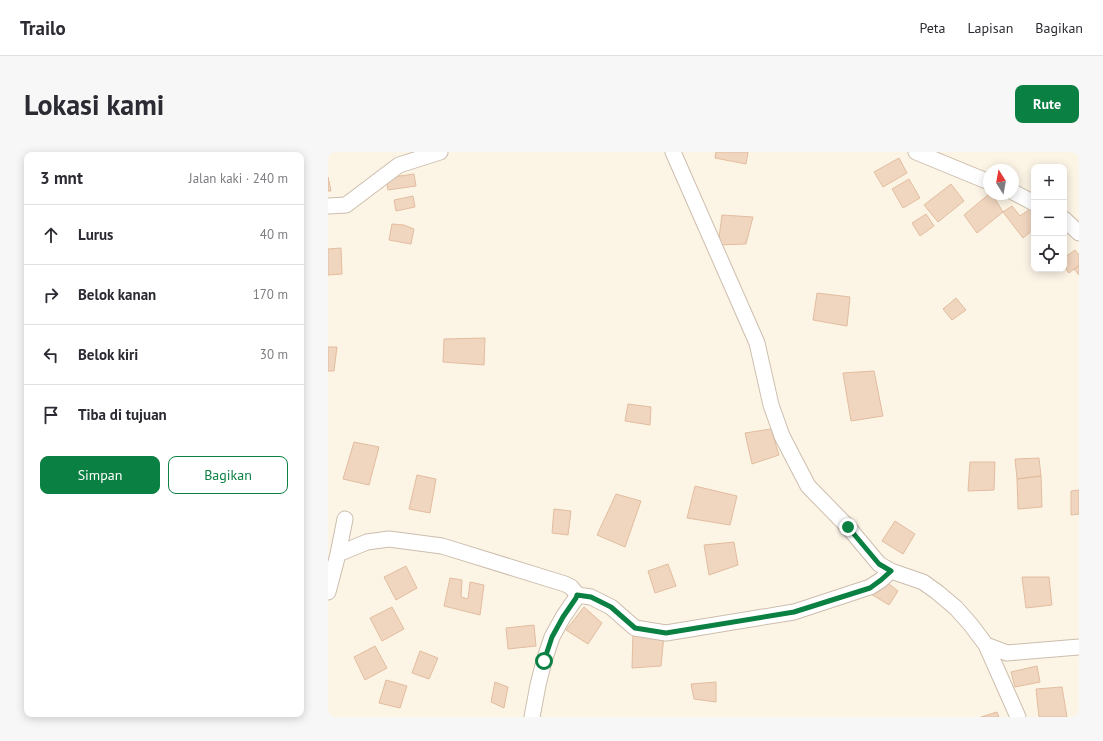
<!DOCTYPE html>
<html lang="id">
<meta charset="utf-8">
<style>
:root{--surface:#fff;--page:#f7f7f7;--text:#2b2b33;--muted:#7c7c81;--line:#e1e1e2;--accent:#0b8043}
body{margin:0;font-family:"PT Sans",sans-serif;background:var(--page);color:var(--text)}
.controls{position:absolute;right:12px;top:12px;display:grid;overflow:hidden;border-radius:8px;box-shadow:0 2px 10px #0003}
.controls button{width:36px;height:36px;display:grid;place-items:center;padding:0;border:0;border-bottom:1px solid var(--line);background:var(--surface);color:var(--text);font:20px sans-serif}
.compass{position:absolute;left:655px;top:12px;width:36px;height:36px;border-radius:50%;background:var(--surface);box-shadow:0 2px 10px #0003;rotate:349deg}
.stop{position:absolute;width:12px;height:12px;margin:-9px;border:3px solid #0b8043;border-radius:50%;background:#fff}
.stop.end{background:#0b8043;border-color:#fff;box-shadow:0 1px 4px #0008}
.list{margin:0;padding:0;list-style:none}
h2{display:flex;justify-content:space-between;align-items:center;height:52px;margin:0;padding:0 16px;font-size:17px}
h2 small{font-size:13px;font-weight:400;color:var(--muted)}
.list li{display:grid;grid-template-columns:26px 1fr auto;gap:12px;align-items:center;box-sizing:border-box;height:60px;padding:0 16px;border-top:1px solid var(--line)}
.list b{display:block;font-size:15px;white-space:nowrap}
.list em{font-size:13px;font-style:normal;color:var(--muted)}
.actions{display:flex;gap:8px;padding:12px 16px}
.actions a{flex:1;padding:9px 0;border:1px solid var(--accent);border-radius:8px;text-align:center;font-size:14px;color:var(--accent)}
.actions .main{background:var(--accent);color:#fff}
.icon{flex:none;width:22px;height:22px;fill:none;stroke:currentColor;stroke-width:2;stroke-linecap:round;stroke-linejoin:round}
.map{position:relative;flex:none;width:751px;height:565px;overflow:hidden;border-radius:8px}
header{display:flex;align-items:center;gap:24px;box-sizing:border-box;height:56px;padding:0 20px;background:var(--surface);border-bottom:1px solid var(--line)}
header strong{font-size:19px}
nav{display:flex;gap:22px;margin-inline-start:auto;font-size:14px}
.intro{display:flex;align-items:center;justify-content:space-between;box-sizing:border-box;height:96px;padding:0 24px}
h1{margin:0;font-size:28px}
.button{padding:10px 18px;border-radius:8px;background:var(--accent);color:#fff;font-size:14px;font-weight:700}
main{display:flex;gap:24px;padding:0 24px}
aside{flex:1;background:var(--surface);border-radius:8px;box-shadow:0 2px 10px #0003}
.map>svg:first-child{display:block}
</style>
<header>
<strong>Trailo</strong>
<nav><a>Peta</a><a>Lapisan</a><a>Bagikan</a></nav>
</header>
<div class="intro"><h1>Lokasi kami</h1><a class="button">Rute</a></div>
<main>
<aside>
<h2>3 mnt<small>Jalan kaki · 240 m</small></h2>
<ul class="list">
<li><svg class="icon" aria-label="ahead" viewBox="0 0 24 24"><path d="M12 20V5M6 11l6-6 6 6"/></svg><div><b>Lurus</b></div><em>40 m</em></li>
<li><svg class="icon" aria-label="right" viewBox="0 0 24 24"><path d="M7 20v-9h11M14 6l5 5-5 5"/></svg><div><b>Belok kanan</b></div><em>170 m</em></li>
<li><svg class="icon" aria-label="left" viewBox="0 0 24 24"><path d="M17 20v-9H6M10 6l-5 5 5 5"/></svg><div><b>Belok kiri</b></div><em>30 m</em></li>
<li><svg class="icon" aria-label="arrive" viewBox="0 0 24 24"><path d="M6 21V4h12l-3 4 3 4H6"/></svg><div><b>Tiba di tujuan</b></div></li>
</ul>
<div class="actions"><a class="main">Simpan</a><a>Bagikan</a></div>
</aside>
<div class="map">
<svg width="751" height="565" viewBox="0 0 751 565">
<rect width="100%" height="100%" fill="#fcf5e6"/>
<!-- building -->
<path fill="#f0d5bf" stroke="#e2bd9f" d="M388,0H420L418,12L387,6Z
M571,6L579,21L555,35L546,20Z
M86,22L88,34L60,38L58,26Z
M0,25L3,39H0Z
M581,27L592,46L575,56L564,37Z
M623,32L636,49L610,70L596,53Z
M661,42H664L675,60L649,81L636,63Z
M85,44L87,55L68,59L66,48Z
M684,54L692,64L702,57L706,63V77L695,86L675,60Z
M598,62L606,74L592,84L584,71Z
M394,63L425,65L418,92L390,93Z
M64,72L76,73L86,77L83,92L61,88Z
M13,96L14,122L0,123V97Z
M747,98L751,103V113L741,121L736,114V106Z
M751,114V123L746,117Z
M489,141L522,145L519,174L485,168Z
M628,146L638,158L624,168L615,157Z
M157,186L156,213L115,210L116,187Z
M0,195H9L6,219H0Z
M546,219L555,264L523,269L515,221Z
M300,252L323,255L322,273L297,269Z
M443,277L451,303L424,312L417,281Z
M26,290L51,295L41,333L15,327Z
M711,306L713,324L689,327L687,307Z
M642,310H667L666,338L640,339Z
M89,323L108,327L102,361L81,357Z
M713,324L714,355L690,357L689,327Z
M367,334L409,344L402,373L359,366Z
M751,338V362L743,363V339Z
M288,342L313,349L297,395L269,383Z
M226,357L243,359L240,383L224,381Z
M567,369L587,382L575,402L554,389Z
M406,390L410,413L381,423L376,393Z
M340,412L348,434L327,441L320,419Z
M78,414L89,436L68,448L56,425Z
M694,425H721L724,453L698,456Z
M122,426L134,428L133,445L140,447L142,430L156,433L152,463L116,454Z
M556,428L570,439L561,453L543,442Z
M64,455L76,477L54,489L42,466Z
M256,455L274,471L260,492L238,478Z
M206,473L208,494L180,497L178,476Z
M305,480L336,483L333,514L304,516Z
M47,494L59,516L37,528L26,505Z
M92,499L110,506L101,527L84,521Z
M709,514L712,530L687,535L683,520Z
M58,528L79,534L72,556L51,551Z
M167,530L180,535L176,556L163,550Z
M388,530V550L366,547L363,532Z
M734,535L739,565H711L708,537Z
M669,560L671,565H653Z"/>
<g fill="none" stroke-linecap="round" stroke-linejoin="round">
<defs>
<path id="minor" d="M345,0L429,191L443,253L454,284L480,334L520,375L551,412L563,419L595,430L609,440L628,456L643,473L658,493L679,501L751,495
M588,0L661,30
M685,40L706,51
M0,54L18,53L71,13L112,0
M736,67L751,81
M10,402L17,367
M0,440L10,402L39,390L61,387L114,394L237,432L243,435L248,441V446L235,465L224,485L216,509L210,533L204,565
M249,443L263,445L283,455L307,476L338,481L466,460L542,435L553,428L563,419
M658,493L690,565"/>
</defs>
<!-- minor casing -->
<use href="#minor" stroke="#cdbdad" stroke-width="17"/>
<!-- minor -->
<use href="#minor" stroke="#fff" stroke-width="15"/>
</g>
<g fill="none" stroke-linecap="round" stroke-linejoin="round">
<!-- route -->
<path stroke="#0b8043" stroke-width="5" d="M216,509L224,485L235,465L248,446L249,443L263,445L283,455L307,476L338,481L466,460L542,436L553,428L563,419L551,412L520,375"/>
</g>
</svg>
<div class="controls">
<button>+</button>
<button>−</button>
<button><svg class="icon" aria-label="locate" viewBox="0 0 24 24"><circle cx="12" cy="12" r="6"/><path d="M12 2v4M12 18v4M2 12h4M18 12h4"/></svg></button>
</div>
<svg class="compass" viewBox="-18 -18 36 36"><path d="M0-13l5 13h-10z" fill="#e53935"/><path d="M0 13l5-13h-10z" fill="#7c7c81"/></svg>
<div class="stop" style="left:216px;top:509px"></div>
<div class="stop end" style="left:520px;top:375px"></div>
</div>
</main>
